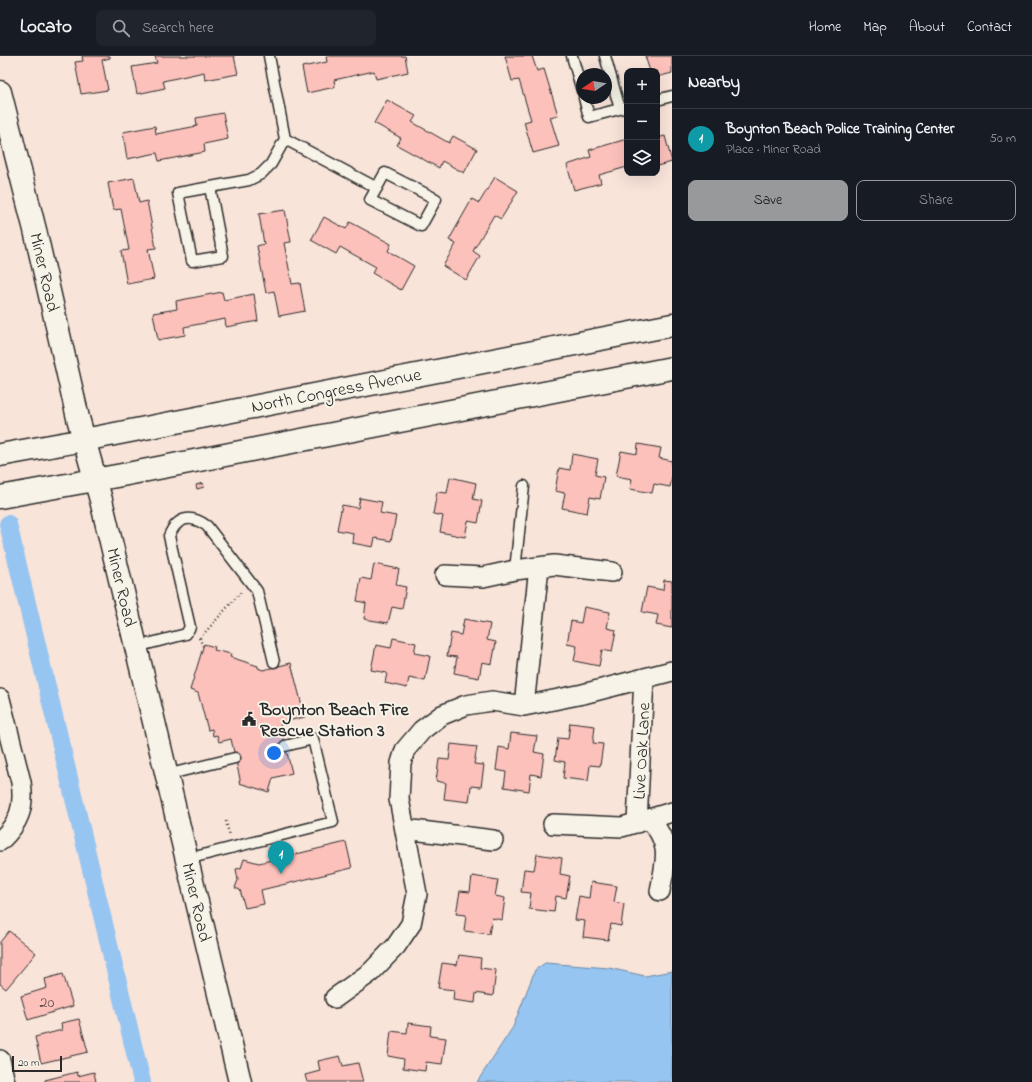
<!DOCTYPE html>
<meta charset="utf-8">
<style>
:root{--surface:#171b24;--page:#20242c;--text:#f1f3f6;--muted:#9ea1a6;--line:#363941;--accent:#98999b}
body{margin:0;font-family:"Indie Flower",sans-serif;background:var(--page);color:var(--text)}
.controls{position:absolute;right:12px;top:12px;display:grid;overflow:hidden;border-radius:8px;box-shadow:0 4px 16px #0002}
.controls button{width:36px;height:36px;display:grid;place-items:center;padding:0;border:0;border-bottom:1px solid var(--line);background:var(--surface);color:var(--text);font:20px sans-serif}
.compass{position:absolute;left:576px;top:12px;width:36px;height:36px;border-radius:50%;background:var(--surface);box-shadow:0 4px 16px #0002;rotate:258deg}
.scale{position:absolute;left:12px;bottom:10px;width:50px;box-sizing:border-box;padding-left:4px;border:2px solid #2b2b2b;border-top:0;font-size:11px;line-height:14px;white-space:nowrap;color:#2b2b2b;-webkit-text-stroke:3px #f7f3e8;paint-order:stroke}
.you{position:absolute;left:274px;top:697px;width:14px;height:14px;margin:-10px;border:3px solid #fff;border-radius:50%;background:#1a73e8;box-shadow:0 0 0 6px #1a73e833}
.badge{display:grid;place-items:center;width:26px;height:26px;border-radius:50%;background:var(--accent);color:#fff;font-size:13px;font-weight:700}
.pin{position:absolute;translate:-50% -33px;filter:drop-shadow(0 1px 2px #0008)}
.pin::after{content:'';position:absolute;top:21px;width:14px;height:12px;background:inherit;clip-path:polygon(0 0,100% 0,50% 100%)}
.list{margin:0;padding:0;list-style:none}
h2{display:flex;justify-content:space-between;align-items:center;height:52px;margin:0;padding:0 16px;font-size:17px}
h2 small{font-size:13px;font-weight:400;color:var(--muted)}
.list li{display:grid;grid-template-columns:26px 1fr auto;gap:12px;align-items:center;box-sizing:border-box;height:60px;padding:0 16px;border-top:1px solid var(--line)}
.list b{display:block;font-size:15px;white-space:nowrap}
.list p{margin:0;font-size:13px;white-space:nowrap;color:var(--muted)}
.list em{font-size:13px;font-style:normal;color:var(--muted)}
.actions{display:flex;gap:8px;padding:12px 16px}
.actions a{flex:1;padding:9px 0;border:1px solid var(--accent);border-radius:8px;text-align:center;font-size:14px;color:var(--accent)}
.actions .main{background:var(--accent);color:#111}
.icon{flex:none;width:22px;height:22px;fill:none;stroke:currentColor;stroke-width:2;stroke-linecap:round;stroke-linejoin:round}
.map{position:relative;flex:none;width:672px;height:1026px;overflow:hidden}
header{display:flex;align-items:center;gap:24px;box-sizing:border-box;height:56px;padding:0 20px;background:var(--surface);border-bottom:1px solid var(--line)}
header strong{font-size:19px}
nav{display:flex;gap:22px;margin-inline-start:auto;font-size:14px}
.search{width:280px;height:36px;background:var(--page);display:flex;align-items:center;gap:10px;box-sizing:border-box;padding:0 14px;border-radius:8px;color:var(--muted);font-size:15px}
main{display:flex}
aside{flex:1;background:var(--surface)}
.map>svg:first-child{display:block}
</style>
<header>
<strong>Locato</strong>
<div class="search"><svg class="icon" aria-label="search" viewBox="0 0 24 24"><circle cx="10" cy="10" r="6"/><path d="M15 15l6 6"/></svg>Search here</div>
<nav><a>Home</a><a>Map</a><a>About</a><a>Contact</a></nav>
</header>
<main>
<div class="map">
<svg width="672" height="1026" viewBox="0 0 672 1026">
<rect width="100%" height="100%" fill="#f9e4da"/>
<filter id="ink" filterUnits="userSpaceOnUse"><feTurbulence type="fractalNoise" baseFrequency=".025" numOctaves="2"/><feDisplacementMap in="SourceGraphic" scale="8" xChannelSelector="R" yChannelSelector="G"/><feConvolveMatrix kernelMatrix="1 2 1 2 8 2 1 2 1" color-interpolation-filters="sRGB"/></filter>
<g filter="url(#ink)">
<!-- water -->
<path fill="#96c5f1" stroke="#6b87a2" d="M545,907L609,912L645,920L672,915V1026H477L513,971L535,914Z"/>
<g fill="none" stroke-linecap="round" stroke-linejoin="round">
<!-- canal -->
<path stroke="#96c5f1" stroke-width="18" d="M8,468L142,1026"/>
</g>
<!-- building -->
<path fill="#fdc1bb" stroke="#2b2b2b" d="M82,0H110V2L102,4L108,34L81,38L75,6L83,5Z
M155,0H234L238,18L205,24L204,16L163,25L165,32L137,38L132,11L157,7Z
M326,0H405L408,16L376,23L374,15L334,24L335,31L307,37L302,11L327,6Z
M505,0H532L537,15L544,13L558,59L550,61L559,90L533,97L524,66L531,64L519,24L512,25Z
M645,0H672V17L657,21V15H650Z
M387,44L416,60L412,66L449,87L453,80L477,93L464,117L442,105L439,112L397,89L401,82L374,67Z
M223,57L228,83L204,88L205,96L159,105L157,97L127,103L123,76L155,70L156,78L197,70L196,62Z
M665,80L672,106L657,110V82Z
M627,83V111L599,119L601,127L574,134L567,109L591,101L589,94Z
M495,121L518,135L501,163L494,159L473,195L480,200L466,224L443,210L456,188L449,184L472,143L479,147Z
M134,122L139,147L147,145L156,192L148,193L154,223L127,228L121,195L129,194L121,153L113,154L108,127Z
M285,154L291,186L284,187L292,228L300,227L305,255L279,260L274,235L266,237L257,190L264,188L259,158Z
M324,161L346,173L350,166L391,188L388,195L414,210L401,234L372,217L376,211L340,191L336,198L311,184Z
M222,236L224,244L254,238L258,265L226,271L225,263L184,271L185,279L158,284L153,257L177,253L176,245Z
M638,388L661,392L659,402L672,405V421L670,431L654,428L652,437L630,433L632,423L616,420L621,395L637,398Z
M572,398L598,403L595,419L604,421L600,443L590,441L587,457L562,452L565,437L555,435L559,412L570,414Z
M450,421L476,427L473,443L482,445L478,467L468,465L465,481L440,476L443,460L433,458L437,436L447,437Z
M203,427L204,431L197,433L196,429Z
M360,442L382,446L380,457L396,460L391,485L375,482L373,491L352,487L353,477L337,474L342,449L358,452Z
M374,508L399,513L396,529L406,531L402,553L392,551L388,567L364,563L366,547L357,545L361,522L371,524Z
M664,524L672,525V572L656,569L658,559L642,556L647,531L663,534Z
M584,551L610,556L607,572L616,574L612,596L602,594L599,610L574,605L577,590L567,588L571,565L581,567Z
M464,563L490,568L487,584L496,586L492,608L482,606L479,622L454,617L457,601L447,600L451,577L461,579Z
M393,582L416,587L414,597L430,600L425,625L409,622L407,632L385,627L387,617L371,614L376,589L391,592Z
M204,588L215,591L214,594L231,598L230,601L258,610V612L263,614L291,607L305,661L283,666V668L280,669L292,717L273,722L269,736L239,727L240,723L231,683L219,686L217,679L213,680L212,673L208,674L198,637L190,634Z
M570,667L595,670L593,687L603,688L600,710L590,709L588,725L563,722L565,706L555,704L558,682L568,683Z
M511,677L537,680L534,696L544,698L541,720L531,718L529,735L504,731L506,716L496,714L499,691L509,693Z
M451,688L477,691L474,708L484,709L481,731L471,730L469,746L444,743L446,727L436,725L439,703L449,704Z
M346,786L352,812L261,834L264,848L245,852L240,834L235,832L238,824L236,813L241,812L244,803L259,807Z
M537,798L562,802L560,818L570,820L566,842L556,840L554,856L529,853L531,837L521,836L524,813L534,814Z
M472,820L498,824L495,840L505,842L502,864L492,862L489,878L464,875L466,859L456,858L460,835L470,836Z
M591,826L617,830L614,846L624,848L621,870L611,868L608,884L583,881L585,865L575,864L579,840L589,842Z
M9,875L36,897L6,933L0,928V886Z
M459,899L481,902L480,912L496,914L493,940L476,937L475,947L453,944L454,934L438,932L442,907L457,909Z
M63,918L73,950L28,964L21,940L47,932L45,923Z
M79,963L88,996L41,1007L35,981L62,974L61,967Z
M408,967L431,970L430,980L446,982L442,1008L426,1006L425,1015L403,1012L404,1003L388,1000L391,975L407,977Z
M340,1000L343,1010L358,1007L363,1026H307L305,1019L320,1015L318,1005Z
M77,1016L78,1020L94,1016L96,1026H45V1024Z"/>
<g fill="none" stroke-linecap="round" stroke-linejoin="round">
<defs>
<path id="lane" d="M269,0L285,83L377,132
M572,0L582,35
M605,0L620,53
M584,42L589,61L627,51
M657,44L672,40
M385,117L436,143L421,170L370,144Z
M210,131L223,200L192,205L178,137L249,124L261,118L271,108L285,83
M515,514L524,430
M136,591L186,578L190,571L169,480C177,461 190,458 207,470L257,535L274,606
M166,719L235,702
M187,803L333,766L313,683L285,690"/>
<path id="street" d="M445,519L483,521L515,514L554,509L612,516
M0,643L21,726C25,752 19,767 0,785
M524,650L539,511
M650,763C672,790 666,803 660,835
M637,767L644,622
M553,768L622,771L672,756
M405,773L493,784
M335,942L371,916L396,890L411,868L417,838L399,743L401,707L405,694L422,674L442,659L466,649L492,645L524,650L583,638L672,615
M0,1004L5,1026"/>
<path id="secondary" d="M0,36L35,174L78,362L101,444L240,1026
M0,399L84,384L672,269
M0,441L122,419L672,312"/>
</defs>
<!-- lane casing -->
<use href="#lane" stroke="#2b2b2b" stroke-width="13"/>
<!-- street casing -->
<use href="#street" stroke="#2b2b2b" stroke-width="22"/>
<!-- secondary casing -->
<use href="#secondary" stroke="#2b2b2b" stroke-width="25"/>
<!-- path -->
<path stroke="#2b2b2b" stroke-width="2.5" stroke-dasharray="1 3" stroke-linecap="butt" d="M199,582L203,590
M200,582L242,535
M226,765L229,778"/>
<!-- lane -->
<use href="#lane" stroke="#f7f3e8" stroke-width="10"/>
<!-- street -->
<use href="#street" stroke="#f7f3e8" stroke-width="19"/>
<!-- secondary -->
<use href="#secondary" stroke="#f7f3e8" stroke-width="22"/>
</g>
</g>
<!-- icons -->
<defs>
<symbol id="civic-bare" viewBox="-9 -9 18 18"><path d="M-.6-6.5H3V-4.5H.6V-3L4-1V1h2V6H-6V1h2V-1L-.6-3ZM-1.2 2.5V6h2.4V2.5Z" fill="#2b2b2b" stroke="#f7f3e8" stroke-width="2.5" paint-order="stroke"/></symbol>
</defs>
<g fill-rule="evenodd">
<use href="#civic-bare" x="239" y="653" width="20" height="20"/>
</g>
<g text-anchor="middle" stroke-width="4" stroke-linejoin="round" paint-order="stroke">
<!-- number labels -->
<g font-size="16" fill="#60504f">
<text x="47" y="951">20</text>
</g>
<!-- street labels -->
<g font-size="18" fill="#2b2b2b" stroke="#f7f3e8">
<text transform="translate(45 216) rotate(77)" y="6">Miner Road</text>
<text transform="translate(336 334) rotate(-11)" y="6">North Congress Avenue</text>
<text transform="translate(122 531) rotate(77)" y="6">Miner Road</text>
<text transform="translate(641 695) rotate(-87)" y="6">Live Oak Lane</text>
<text transform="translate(197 846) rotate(77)" y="6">Miner Road</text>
</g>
<!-- poi labels -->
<g font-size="18" font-weight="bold" fill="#2b2b2b" stroke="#f7f3e8" text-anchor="start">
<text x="260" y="659">Boynton Beach Fire<tspan x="260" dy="21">Rescue Station 3</tspan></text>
</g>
</g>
</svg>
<div class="controls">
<button>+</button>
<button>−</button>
<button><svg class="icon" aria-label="layers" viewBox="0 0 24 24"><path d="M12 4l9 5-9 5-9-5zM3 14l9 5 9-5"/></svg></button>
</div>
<svg class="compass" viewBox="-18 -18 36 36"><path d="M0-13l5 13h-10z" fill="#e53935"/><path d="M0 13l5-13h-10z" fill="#9ea1a6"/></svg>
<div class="scale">20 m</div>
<div class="you"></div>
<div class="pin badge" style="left:281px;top:818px;background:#0f9aa8">1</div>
</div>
<aside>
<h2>Nearby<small></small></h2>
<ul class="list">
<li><span class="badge" style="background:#0f9aa8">1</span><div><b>Boynton Beach Police Training Center</b><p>Place · Miner Road</p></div><em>50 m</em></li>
</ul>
<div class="actions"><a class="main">Save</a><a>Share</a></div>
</aside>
</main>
